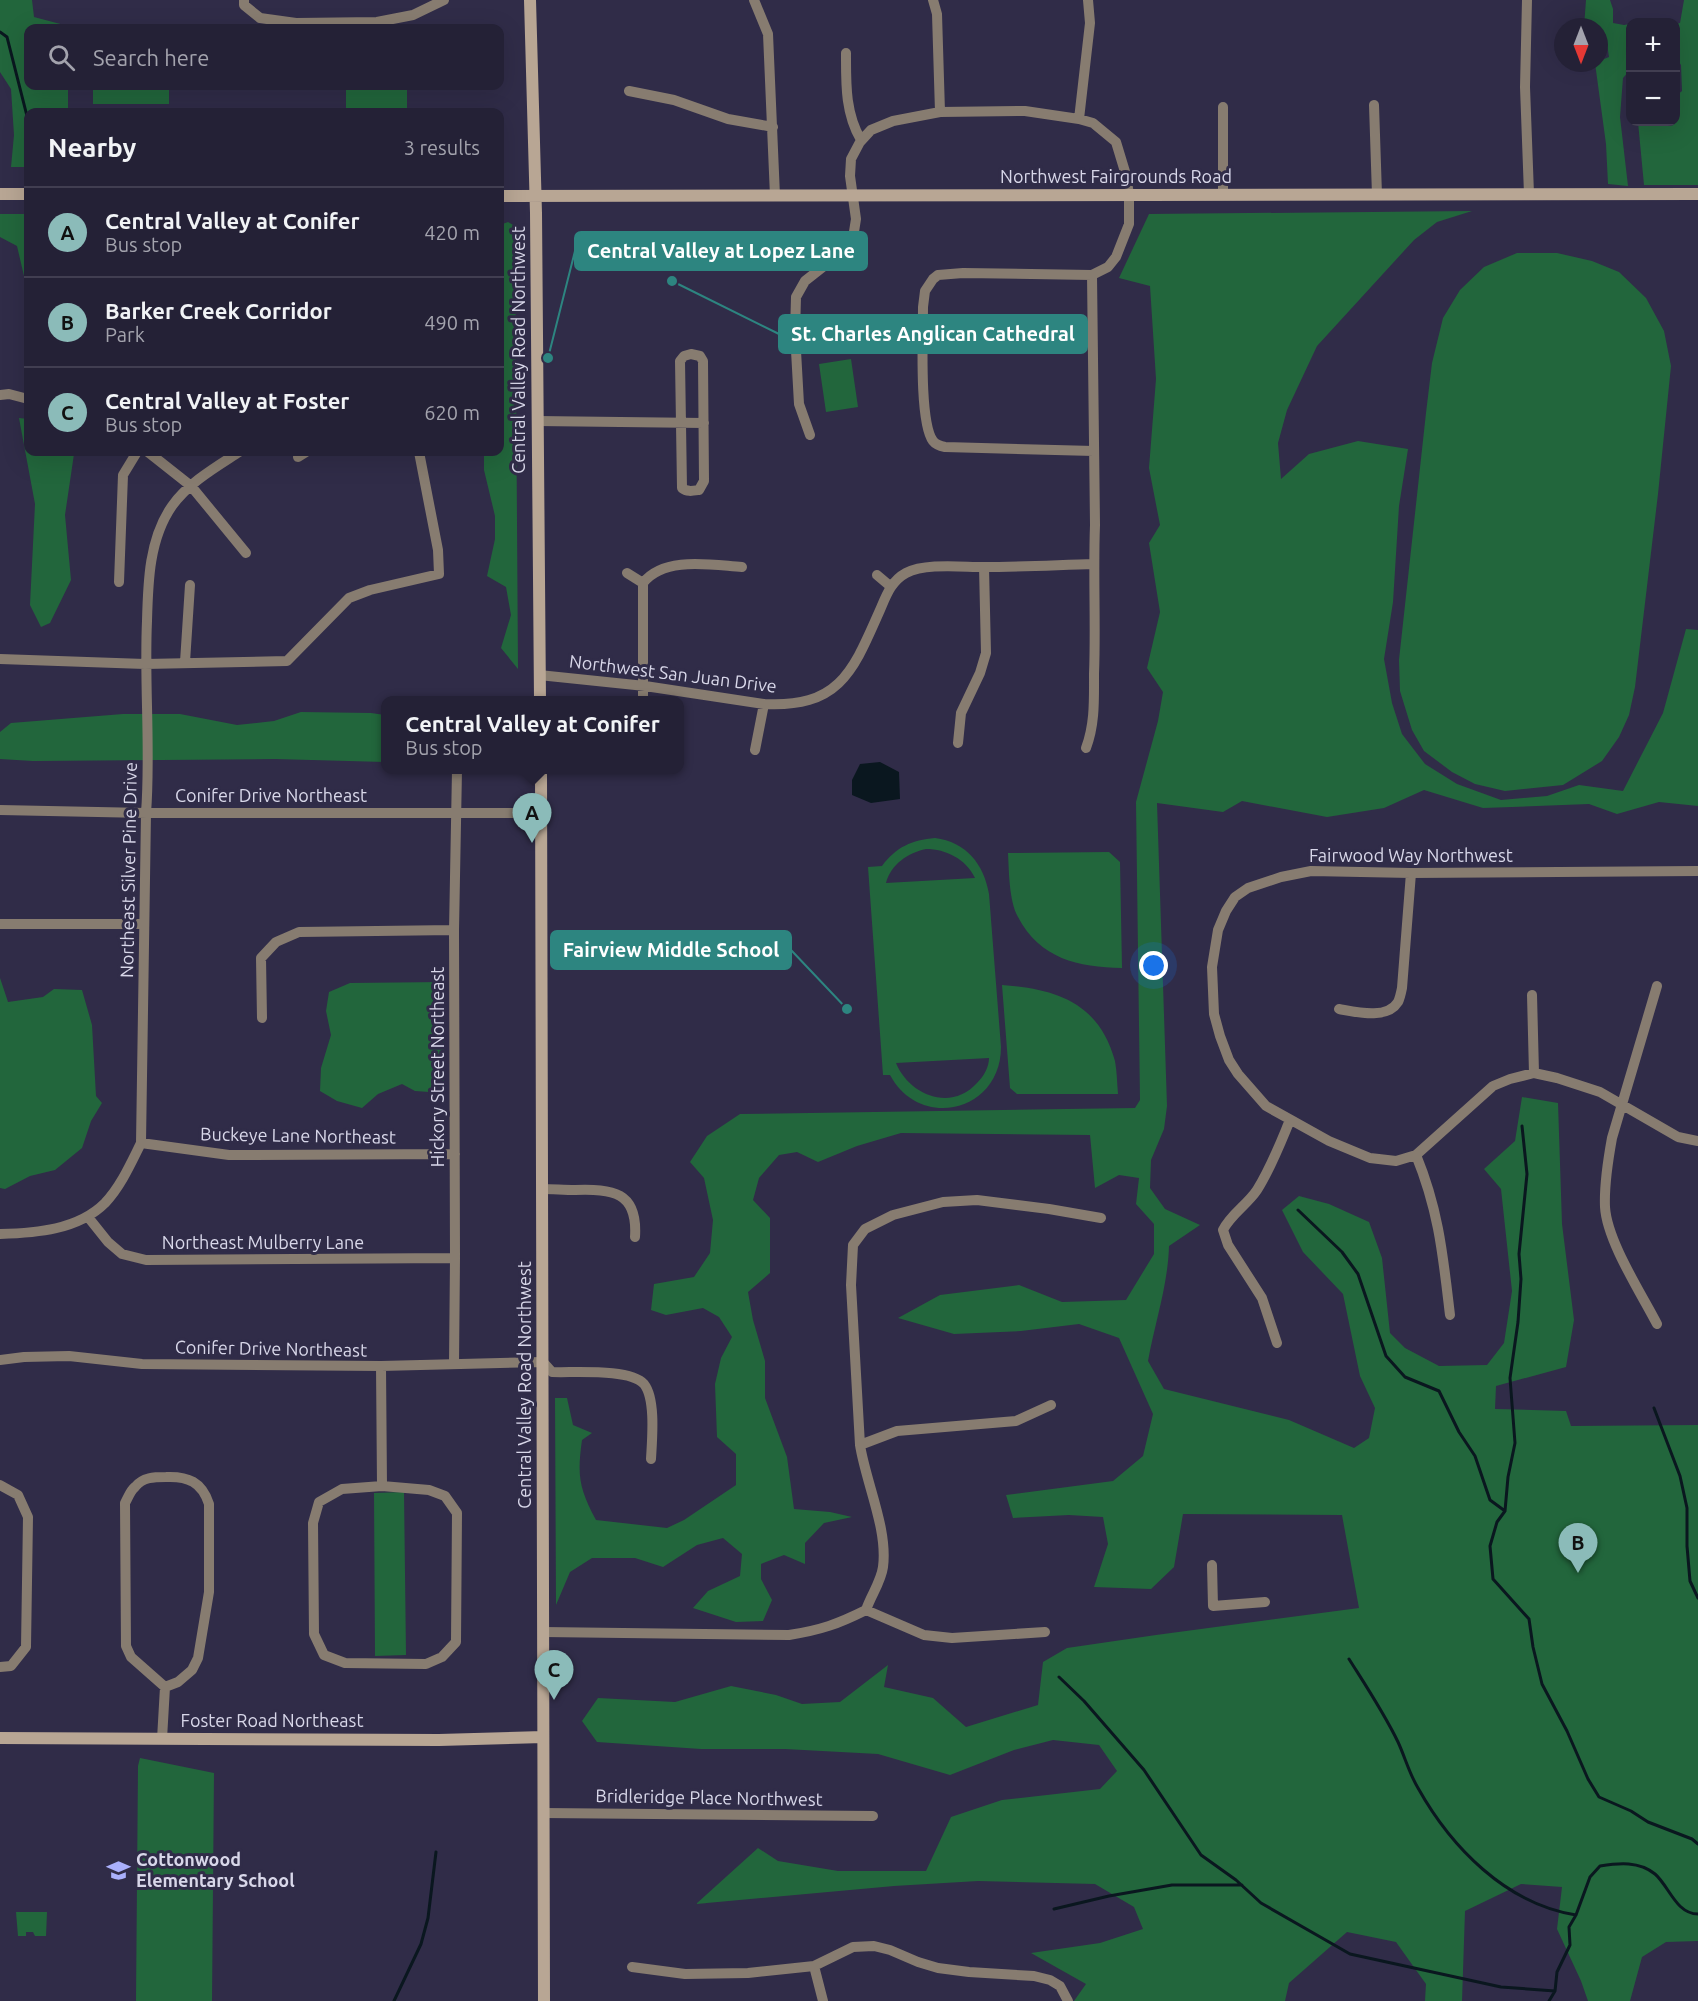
<!DOCTYPE html>
<meta charset="utf-8">
<style>
:root{--surface:#242136;--page:#2c293e;--text:#f1f3f6;--muted:#a3a3ad;--line:#413e51;--accent:#8bbbb9}
body{margin:0;font-family:Ubuntu,sans-serif;background:var(--page);color:var(--text)}
.controls{position:absolute;right:18px;top:18px;display:grid;overflow:hidden;border-radius:12px;box-shadow:0 6px 24px #0002}
.controls button{width:54px;height:54px;display:grid;place-items:center;padding:0;border:0;border-bottom:2px solid var(--line);background:var(--surface);color:var(--text);font:30px sans-serif}
.compass{position:absolute;left:1554px;top:18px;width:54px;height:54px;border-radius:50%;background:var(--surface);box-shadow:0 6px 24px #0002;rotate:180deg}
.you{position:absolute;left:1154px;top:966px;width:21px;height:21px;margin:-15px;border:4px solid #fff;border-radius:50%;background:#1a73e8;box-shadow:0 0 0 9px #1a73e833}
.badge{display:grid;place-items:center;width:39px;height:39px;border-radius:50%;background:var(--accent);color:#111;font-size:20px;font-weight:700}
.pin{position:absolute;translate:-50% -50px;filter:drop-shadow(0 2px 3px #0008)}
.pin::after{content:'';position:absolute;top:32px;width:21px;height:18px;background:inherit;clip-path:polygon(0 0,100% 0,50% 100%)}
.popup{position:absolute;left:381px;top:696px;width:303px;height:78px;box-sizing:border-box;display:grid;place-content:center;border-radius:12px;background:var(--surface);filter:drop-shadow(0 2px 4px #0005);font-size:20px;white-space:nowrap;color:var(--muted)}
.popup b{font-size:22px;color:var(--text)}
.popup::after{content:'';position:absolute;left:50%;top:100%;margin-left:-12px;border:12px solid transparent;border-top-color:var(--surface)}
.list{margin:0;padding:0;list-style:none}
h2{display:flex;justify-content:space-between;align-items:center;height:78px;margin:0;padding:0 24px;font-size:26px}
h2 small{font-size:20px;font-weight:400;color:var(--muted)}
.list li{display:grid;grid-template-columns:39px 1fr auto;gap:18px;align-items:center;box-sizing:border-box;height:90px;padding:0 24px;border-top:2px solid var(--line)}
.list b{display:block;font-size:22px;white-space:nowrap}
.list p{margin:0;font-size:20px;white-space:nowrap;color:var(--muted)}
.list em{font-size:20px;font-style:normal;color:var(--muted)}
.icon{flex:none;width:33px;height:33px;fill:none;stroke:currentColor;stroke-width:2;stroke-linecap:round;stroke-linejoin:round}
.map{position:relative;flex:none;width:1698px;height:2001px;overflow:hidden}
.search{position:absolute;background:var(--surface);box-shadow:0 6px 24px #0002;left:24px;top:24px;width:480px;height:66px;display:flex;align-items:center;gap:15px;box-sizing:border-box;padding:0 21px;border-radius:12px;color:var(--muted);font-size:22px}
.panel{position:absolute;background:var(--surface);box-shadow:0 6px 24px #0002;left:24px;top:108px;width:480px;height:348px;border-radius:12px}
.map>svg:first-child{display:block}
</style>
<div class="map">
<svg width="1698" height="2001" viewBox="0 0 1698 2001">
<rect width="100%" height="100%" fill="#302c48"/>
<!-- green -->
<path fill="#22663c" fill-rule="evenodd" d="M0,0H32L34,17L68,26V28H28V86H68V112H28V167H11L14,135L11,89L0,72Z
M1586,0H1610L1613,9V23L1624,25L1630,24V70L1623,78L1620,117L1628,186L1608,184L1606,144L1595,63H1599V61L1609,57L1607,44L1599,41V27H1584Z
M1684,0H1698V185H1644L1638,122H1676V96L1682,91L1681,65L1676,58V24L1680,23Z
M93,86H169V104H93Z
M346,86H407V112H319V109H346Z
M1472,211L1437,222L1414,240L1317,346L1287,410L1278,443L1281,479L1309,454L1358,441L1408,449L1399,506L1393,602L1384,659L1392,703L1402,734L1425,764L1457,784L1501,800L1547,796L1579,785L1623,791L1663,713L1686,629L1698,630V806L1659,802L1617,814L1589,804L1483,808L1424,790L1384,808L1327,817L1242,801L1223,812L1157,803L1167,1106L1164,1129L1151,1160L1150,1188L1165,1209L1200,1225L1169,1246C1168,1285 1155,1322 1148,1361L1164,1389L1289,1420L1354,1448L1369,1438L1375,1408L1360,1376L1343,1294L1303,1252L1282,1210L1299,1196L1329,1204L1369,1222L1382,1258L1390,1333L1405,1348L1439,1366L1487,1365L1504,1343L1512,1291L1501,1189L1484,1169L1515,1141L1522,1097L1558,1103L1562,1224L1574,1320L1566,1367L1496,1386L1495,1409L1566,1411L1571,1426L1698,1425V1941L1666,1942L1642,1957L1630,2001H1588L1581,1981L1557,1929L1562,1887L1521,1884L1465,1911L1462,2001H1425L1426,1984L1396,1942L1347,1932L1289,1983L1285,2001H1074L1086,1984L1031,1953L1100,1943L1143,1929L1134,1907L1095,1884L978,1881L894,1886L696,1904L758,1848L778,1861L838,1871H926L951,1817L1002,1800L1100,1789L1117,1771L1099,1745L1053,1740L1014,1750L950,1775L878,1754L785,1749H701L597,1742L582,1721L598,1698L675,1702L731,1686L776,1695L802,1704L840,1702L888,1665L884,1687L933,1698L966,1727L1038,1705L1043,1662L1067,1648L1156,1635L1359,1608L1342,1515L1183,1514L1174,1567L1151,1589L1094,1587L1108,1544L1103,1517L1069,1515L1013,1518L1006,1495L1113,1481L1143,1456L1153,1414L1119,1338L1079,1324L1021,1331L954,1334L898,1318L940,1295L1019,1285L1062,1302L1126,1300L1154,1254V1224L1136,1204L1139,1178L1119,1175L1095,1188L1090,1135L901,1133L857,1146L818,1162L797,1152L779,1155L759,1178L753,1200L770,1218V1273L748,1292L753,1320L765,1361V1398L787,1457L794,1509L830,1512L852,1517L824,1523L805,1543V1564L784,1555L761,1564V1579L772,1600L763,1621L736,1622L693,1608L708,1591L740,1576L742,1554L723,1538L697,1545L663,1567L635,1558H592L570,1572L556,1605L555,1398H567L573,1425L592,1433L582,1440C577,1476 579,1488 596,1520L667,1528L684,1520L736,1485V1454L717,1437L715,1384L721,1358L732,1337L719,1317L703,1308L666,1315L651,1310L654,1284L694,1277L710,1253L713,1220L704,1178L690,1162L707,1136L740,1114L1135,1108L1140,1100L1136,802L1158,721L1163,692L1147,668L1160,612L1149,543L1160,525L1149,468L1156,379L1150,286L1119,278L1149,214Z
M0,214H28V293L17,246L0,237Z
M508,222L515,226L518,669L501,648L511,615L506,587L487,576L495,539V516L484,470V452H500V225Z
M1517,253H1557L1592,261L1619,272L1646,298L1664,331L1671,366L1658,494L1635,687L1629,715L1619,737L1602,761L1563,785L1505,791L1475,784L1452,772L1424,751L1412,730L1400,691L1399,660L1426,413L1432,363L1443,318L1460,290L1484,267Z
M851,359L858,407L826,412L819,364Z
M19,418L28,419V452H78L74,454L65,515L71,580L50,623L41,627L30,605L35,504Z
M301,712L371,713L385,715V762L275,759L33,761L0,759V732L11,723L123,714H180L237,725L274,721Z
M935,838C966,842 984,864 989,894L1001,1047C1001,1112 920,1131 890,1075H883L868,867L882,866C896,847 912,840 935,838ZM926,849C946,849 966,859 975,878L886,883C891,864 908,853 926,849ZM989,1058C989,1067 984,1076 977,1083C951,1112 909,1095 896,1063Z
M1109,852L1120,862L1122,968C1078,967 1040,959 1018,917C1009,901 1009,871 1008,853Z
M0,978L8,1002L43,997L54,989L82,990L92,1025L96,1096L102,1103L91,1121L82,1148L55,1170L30,1176L5,1189L0,1188Z
M444,982V1093L415,1091L402,1084L378,1094L362,1108L337,1101L320,1091L321,1068L331,1035L326,1011L329,992L350,983Z
M1002,985C1057,989 1099,1003 1115,1061C1117,1072 1117,1083 1118,1094H1017L1010,1088Z
M404,1492L406,1655L375,1656L374,1493Z
M140,1758L214,1773L212,2001H136L138,1766Z
M16,1912H47L46,1936H35L33,1932H26V1936H18Z"/>
<!-- water -->
<path fill="#0a171f" d="M880,762L899,772L900,799L871,803L852,795V780L860,764Z"/>
<g fill="none" stroke-linecap="round" stroke-linejoin="round">
<!-- stream -->
<path stroke="#0a171f" stroke-width="3" d="M0,32L7,37L28,120
M1522,1126L1527,1174L1519,1254L1521,1279L1518,1322L1510,1378L1515,1443L1508,1477L1505,1511L1497,1522L1490,1546L1493,1579L1529,1619L1533,1647L1542,1684L1567,1731L1588,1779L1599,1797L1631,1811L1648,1822L1692,1839L1698,1844
M1298,1210L1342,1252L1358,1274L1386,1356L1405,1377L1439,1391L1459,1432L1475,1456L1490,1500L1505,1511
M1654,1408L1680,1476L1687,1508V1546L1690,1581L1698,1598
M1349,1659C1366,1686 1384,1713 1398,1742C1405,1757 1409,1773 1418,1788C1451,1847 1506,1904 1576,1915
M1059,1677L1084,1701L1144,1770L1201,1855L1236,1880L1261,1903L1350,1954L1501,1987L1555,1991
M1054,1909L1109,1896L1172,1885H1242
M394,2001L421,1944L428,1918L436,1852
M1549,2001L1555,1991L1557,1972L1570,1945L1569,1927L1576,1915L1590,1877L1600,1866C1619,1863 1639,1861 1655,1874C1669,1886 1676,1914 1698,1914"/>
<!-- street -->
<path stroke="#877c70" stroke-width="10" d="M244,0V5L260,18L296,23L377,22L413,15L444,0
M754,0L768,34L775,196
M933,0L937,14L940,112
M1527,0L1525,87L1529,194
M846,53C846,83 845,113 861,140
M629,91L674,100L728,119L773,127
M1374,105L1377,195
M1079,119L1090,23L1088,0
M1223,195V107
M691,354L700,356L703,361L704,481L699,490C692,491 687,492 682,488L680,361L684,356Z
M0,395L9,394L28,399
M537,421L704,423
M810,435L799,404L795,333L796,297L805,281L838,255L853,238L856,219L850,176L851,159L860,142L871,130L893,121L940,112L1025,111L1079,119L1093,123L1116,142L1126,175L1129,195V224L1116,257L1108,267L1092,275L963,273L938,275L933,279L925,291L923,307C923,334 919,422 933,441C936,445 940,446 945,447L1094,451
M148,452L191,486L246,553
M298,457L306,452
M627,573L643,583
M877,575L890,586
M119,582L123,475L137,452
M0,659L145,664L287,661L349,598L370,590L439,574L438,550L419,452
M185,662L190,585
M539,675L645,686L764,704C840,708 853,671 880,610C886,596 891,581 906,573C925,563 961,567 983,567C1020,567 1057,565 1093,564
M643,700V583C664,556 711,565 742,567
M958,743L961,713L980,673L986,653L984,567
M1086,748C1095,724 1094,700 1094,674C1096,625 1093,575 1095,525L1092,275
M755,750L764,704
M0,810L146,813H541
M1698,871L1411,873L1311,871L1281,877L1248,888L1235,897L1226,911L1218,930L1212,967L1214,1014L1220,1036L1229,1060L1238,1074L1266,1106L1329,1141L1370,1158L1396,1161L1416,1155L1493,1086L1510,1079L1534,1073L1557,1078L1600,1092L1678,1137L1698,1141
M0,924H144
M1657,986L1612,1138C1608,1160 1604,1184 1605,1207C1607,1241 1641,1293 1657,1324
M1532,995L1534,1073
M1339,1009C1356,1012 1387,1020 1398,1002C1400,998 1401,993 1402,988L1411,873
M262,1018L261,958L276,942L299,932L454,930
M141,1143L229,1155L455,1154
M1416,1155C1439,1211 1443,1256 1450,1315
M542,1189C553,1189 564,1190 575,1190C612,1189 638,1191 635,1237
M88,1217L108,1242L122,1254L146,1260L455,1258
M0,1234C36,1233 78,1230 105,1203C121,1186 131,1163 141,1143L146,813C151,749 144,685 147,621C148,582 149,539 172,506C188,483 216,467 239,452
M1277,1343L1262,1298L1228,1245L1223,1230C1231,1214 1247,1205 1257,1190C1271,1168 1280,1144 1290,1120
M0,1360L24,1357L69,1356L142,1364L381,1366L543,1362L552,1372C573,1373 630,1368 644,1384C656,1399 652,1440 651,1459
M454,1364L455,1258L454,930L457,770
M381,1366L382,1486
M860,1445L897,1431L1016,1421L1051,1405
M0,1485L18,1495L28,1517L26,1647L11,1666L0,1667
M382,1486L429,1490L445,1496L457,1513L456,1642L442,1657L426,1664L345,1663L324,1655L314,1634L313,1523L319,1502L342,1489Z
M1212,1565L1213,1606L1265,1602
M866,1610L924,1635L952,1638L1045,1632
M543,1632L789,1635C821,1630 838,1624 866,1610C871,1595 881,1582 883,1567C888,1529 866,1483 860,1445L851,1285L853,1245L865,1229L893,1215L943,1202L977,1200L1049,1209L1101,1218
M162,1739L165,1687L178,1682L192,1670L198,1658L209,1592V1504C202,1482 188,1476 166,1477C154,1477 143,1477 135,1487C130,1491 128,1498 125,1503L126,1646L131,1657L165,1687
M543,1813L873,1816
M814,1966L823,2001
M632,1967L685,1974L748,1973L814,1966L853,1947L874,1946L890,1950L918,1962L938,1968L969,1972L1034,1976L1050,1980L1060,1986L1068,2001"/>
<!-- secondary -->
<path stroke="#b8a694" stroke-width="12" d="M530,0L536,213L540,700
M0,194H28
M500,196L1698,194
M541,770L544,2001
M0,1738L439,1740L543,1737"/>
</g>
<!-- icons -->
<defs>
<symbol id="school-bare" viewBox="-9 -9 18 18"><path d="M0-5L7-2L0 1L-7-2ZM-4 1L0 2.5L4 1V4Q0 6-4 4Z" fill="#aab0fc" stroke="#302c48" stroke-width="2.5" paint-order="stroke"/></symbol>
</defs>
<g fill-rule="evenodd">
<use href="#school-bare" x="102" y="1854" width="33" height="33"/>
</g>
<g text-anchor="middle" stroke-width="6" stroke-linejoin="round" paint-order="stroke">
<!-- street labels -->
<g font-size="18" fill="#d8d7e9" stroke="#302c48">
<text x="1116" y="183">Northwest Fairgrounds Road</text>
<text transform="translate(519 350) rotate(-90)" y="6">Central Valley Road Northwest</text>
<text transform="translate(673 674) rotate(7)" y="6">Northwest San Juan Drive</text>
<text x="271" y="802">Conifer Drive Northeast</text>
<text x="1411" y="862">Fairwood Way Northwest</text>
<text transform="translate(129 870) rotate(-89)" y="6">Northeast Silver Pine Drive</text>
<text transform="translate(438 1067) rotate(-90)" y="6">Hickory Street Northeast</text>
<text transform="translate(298 1136) rotate(1)" y="6">Buckeye Lane Northeast</text>
<text x="263" y="1249">Northeast Mulberry Lane</text>
<text transform="translate(271 1349) rotate(1)" y="6">Conifer Drive Northeast</text>
<text transform="translate(525 1385) rotate(-90)" y="6">Central Valley Road Northwest</text>
<text x="272" y="1727">Foster Road Northeast</text>
<text transform="translate(709 1798) rotate(1)" y="6">Bridleridge Place Northwest</text>
</g>
<!-- poi labels -->
<g font-size="18" font-weight="bold" fill="#d8d7e9" stroke="#302c48" text-anchor="start">
<text x="136" y="1866">Cottonwood<tspan x="136" dy="21">Elementary School</tspan></text>
</g>
</g>
<!-- callouts -->
<path fill="none" stroke="#2d8580" stroke-width="2" d="M548 358L575 251M672 281L779 334M847 1009L791 950"/>
<g fill="#2d8580" stroke="#302c48" stroke-width="2">
<circle cx="548" cy="358" r="6"/>
<circle cx="672" cy="281" r="6"/>
<circle cx="847" cy="1009" r="6"/>
</g>
<g fill="#2d8580" stroke="#2d8580" stroke-width="2">
<rect x="575" y="232" width="292" height="38" rx="6"/>
<rect x="779" y="315" width="308" height="38" rx="6"/>
<rect x="551" y="931" width="240" height="38" rx="6"/>
</g>
<g font-size="20" text-anchor="middle" font-weight="bold" fill="#fff">
<text x="721" y="258">Central Valley at Lopez Lane</text>
<text x="933" y="341">St. Charles Anglican Cathedral</text>
<text x="671" y="957">Fairview Middle School</text>
</g>
</svg>
<div class="controls">
<button>+</button>
<button>−</button>
</div>
<svg class="compass" viewBox="-18 -18 36 36"><path d="M0-13l5 13h-10z" fill="#e53935"/><path d="M0 13l5-13h-10z" fill="#a3a3ad"/></svg>
<div class="you"></div>
<div class="pin badge" style="left:532px;top:843px">A</div>
<div class="popup"><b>Central Valley at Conifer</b>Bus stop</div>
<div class="pin badge" style="left:1578px;top:1573px">B</div>
<div class="pin badge" style="left:554px;top:1700px">C</div>
<div class="search"><svg class="icon" aria-label="search" viewBox="0 0 24 24"><circle cx="10" cy="10" r="6"/><path d="M15 15l6 6"/></svg>Search here</div>
<section class="panel">
<h2>Nearby<small>3 results</small></h2>
<ul class="list">
<li><span class="badge">A</span><div><b>Central Valley at Conifer</b><p>Bus stop</p></div><em>420 m</em></li>
<li><span class="badge">B</span><div><b>Barker Creek Corridor</b><p>Park</p></div><em>490 m</em></li>
<li><span class="badge">C</span><div><b>Central Valley at Foster</b><p>Bus stop</p></div><em>620 m</em></li>
</ul>
</section>
</div>
